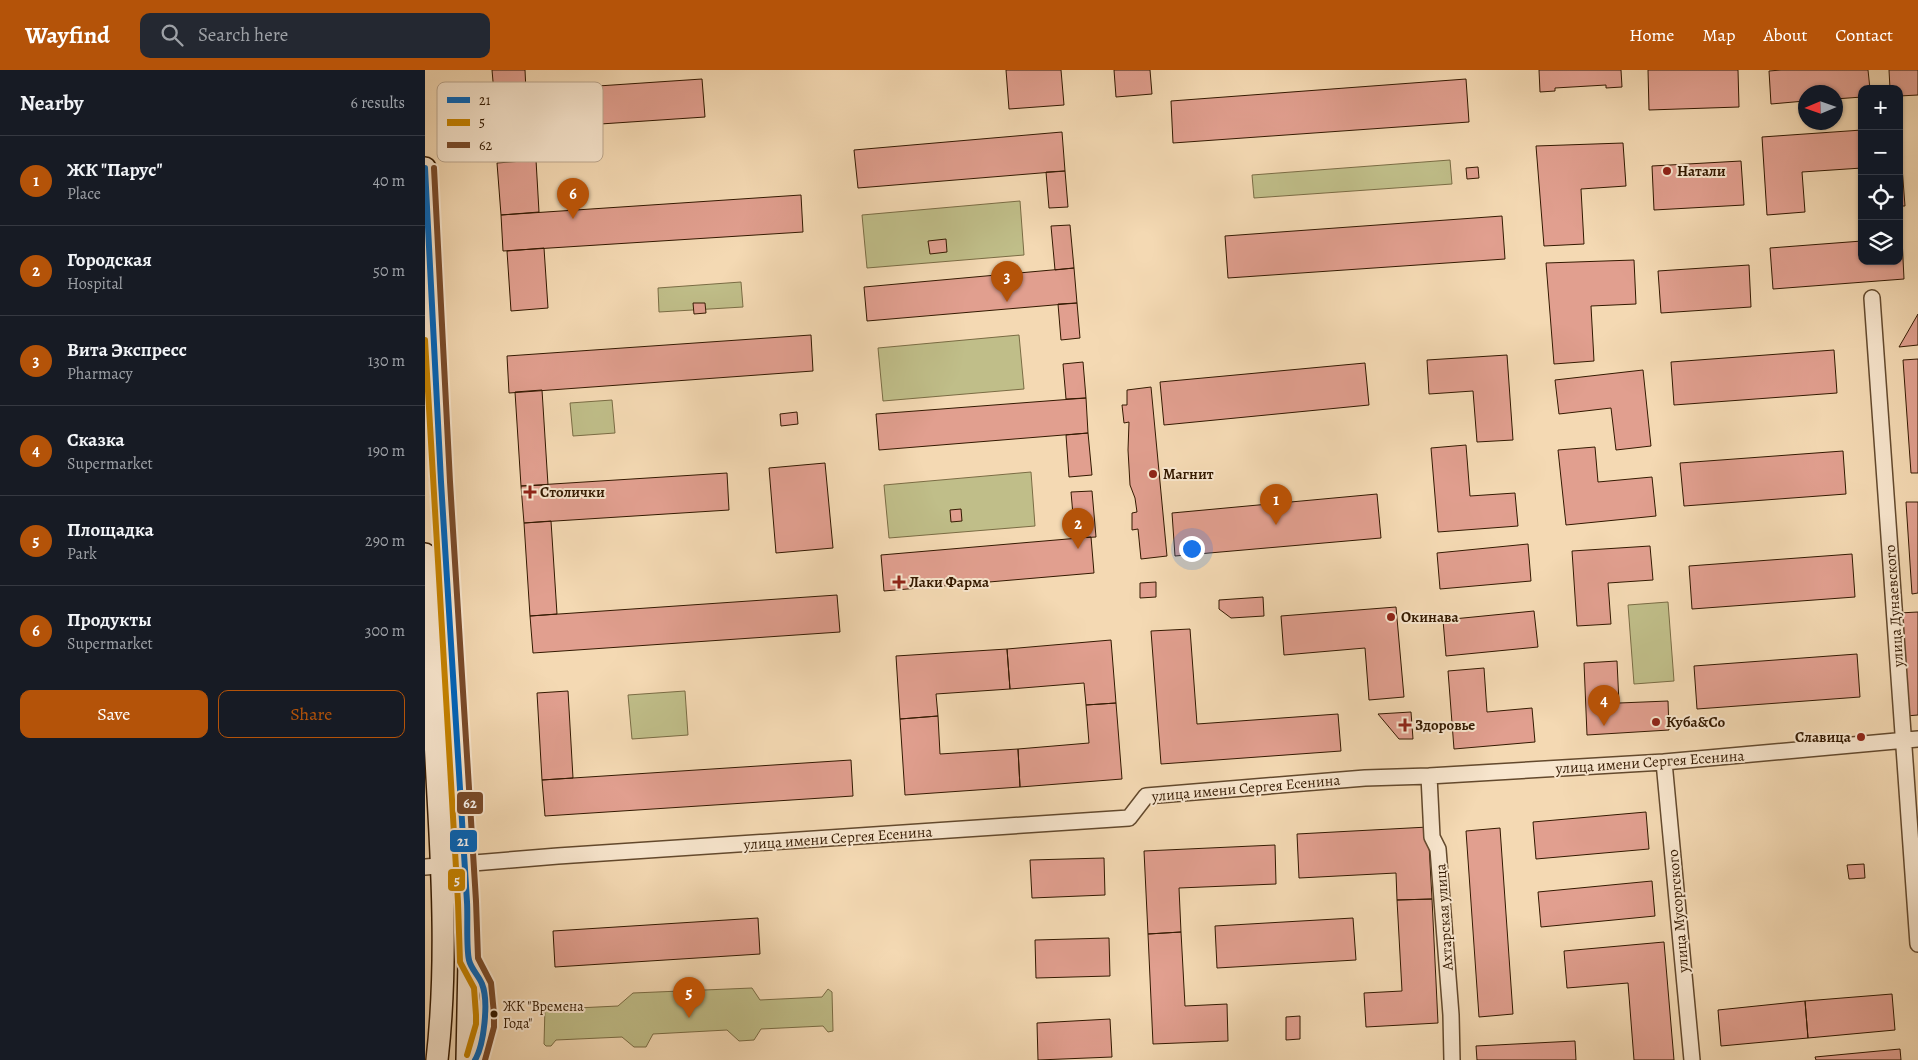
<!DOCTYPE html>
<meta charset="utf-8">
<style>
:root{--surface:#171b24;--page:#242831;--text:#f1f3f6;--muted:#9ea1a6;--line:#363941;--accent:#b45309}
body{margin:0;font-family:Alegreya,serif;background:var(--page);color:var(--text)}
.controls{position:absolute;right:15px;top:15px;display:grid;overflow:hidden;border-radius:10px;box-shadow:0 1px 4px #0004}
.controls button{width:45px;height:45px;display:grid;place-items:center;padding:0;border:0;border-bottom:1px solid var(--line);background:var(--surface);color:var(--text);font:25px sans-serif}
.compass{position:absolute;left:1373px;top:15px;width:45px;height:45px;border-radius:50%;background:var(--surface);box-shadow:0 1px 4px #0004;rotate:268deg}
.you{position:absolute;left:766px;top:478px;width:18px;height:18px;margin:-12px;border:4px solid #fff;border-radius:50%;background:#1a73e8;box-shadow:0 0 0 8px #1a73e833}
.badge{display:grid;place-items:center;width:32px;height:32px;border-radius:50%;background:var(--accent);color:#fff;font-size:16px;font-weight:700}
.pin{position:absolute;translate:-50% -41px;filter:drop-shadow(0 1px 2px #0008)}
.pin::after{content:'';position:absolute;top:26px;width:18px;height:15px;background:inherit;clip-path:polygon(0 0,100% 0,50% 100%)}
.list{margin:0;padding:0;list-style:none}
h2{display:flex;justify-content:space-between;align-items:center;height:65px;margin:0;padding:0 20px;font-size:21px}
h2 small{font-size:16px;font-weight:400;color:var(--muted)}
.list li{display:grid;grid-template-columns:32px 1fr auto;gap:15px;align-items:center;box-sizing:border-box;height:90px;padding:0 20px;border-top:1px solid var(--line)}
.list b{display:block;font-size:19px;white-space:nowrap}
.list p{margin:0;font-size:16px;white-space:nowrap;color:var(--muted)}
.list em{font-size:16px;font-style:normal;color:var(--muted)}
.actions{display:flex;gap:10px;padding:15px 20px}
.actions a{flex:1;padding:11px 0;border:1px solid var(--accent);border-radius:10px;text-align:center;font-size:18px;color:var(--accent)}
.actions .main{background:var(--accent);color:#fff}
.icon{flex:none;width:28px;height:28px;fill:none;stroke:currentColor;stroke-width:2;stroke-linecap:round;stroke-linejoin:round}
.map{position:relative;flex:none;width:1493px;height:990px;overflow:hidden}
header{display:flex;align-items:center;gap:30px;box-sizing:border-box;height:70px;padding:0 25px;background:var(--accent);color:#fff}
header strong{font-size:24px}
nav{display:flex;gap:28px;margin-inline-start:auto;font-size:18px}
.search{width:350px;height:45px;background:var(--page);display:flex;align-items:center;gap:12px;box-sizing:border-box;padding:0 18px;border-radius:10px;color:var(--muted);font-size:19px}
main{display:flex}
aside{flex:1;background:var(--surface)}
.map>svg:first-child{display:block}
</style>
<header>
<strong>Wayfind</strong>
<div class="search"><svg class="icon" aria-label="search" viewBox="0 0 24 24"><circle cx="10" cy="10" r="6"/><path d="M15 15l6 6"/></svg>Search here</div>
<nav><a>Home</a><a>Map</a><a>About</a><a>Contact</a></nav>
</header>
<main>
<aside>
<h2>Nearby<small>6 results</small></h2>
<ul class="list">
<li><span class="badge">1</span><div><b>ЖК &quot;Парус&quot;</b><p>Place</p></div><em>40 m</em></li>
<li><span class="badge">2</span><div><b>Городская</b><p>Hospital</p></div><em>50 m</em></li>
<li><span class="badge">3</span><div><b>Вита Экспресс</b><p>Pharmacy</p></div><em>130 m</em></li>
<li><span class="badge">4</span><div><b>Сказка</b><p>Supermarket</p></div><em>190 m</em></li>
<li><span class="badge">5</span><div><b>Площадка</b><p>Park</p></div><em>290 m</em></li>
<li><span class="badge">6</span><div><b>Продукты</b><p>Supermarket</p></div><em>300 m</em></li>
</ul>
<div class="actions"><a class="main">Save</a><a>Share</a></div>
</aside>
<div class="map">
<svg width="1493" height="990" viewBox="0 0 1493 990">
<rect width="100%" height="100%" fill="#f4d9b3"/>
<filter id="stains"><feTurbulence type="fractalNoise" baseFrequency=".004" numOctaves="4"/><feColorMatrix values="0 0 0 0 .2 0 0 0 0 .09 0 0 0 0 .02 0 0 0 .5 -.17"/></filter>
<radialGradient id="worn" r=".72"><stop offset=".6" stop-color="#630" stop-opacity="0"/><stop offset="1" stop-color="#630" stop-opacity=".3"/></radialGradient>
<!-- green -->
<path fill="#c0be89" stroke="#7a6c44" d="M1025,90L1027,114L829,128L827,105Z
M595,131L599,185L442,198L437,145Z
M316,212L318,237L234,242L233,218Z
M594,265L599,319L458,331L453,278Z
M187,330L190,363L148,366L145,333Z
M606,402L610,456L464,468L459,415Z
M1243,532L1249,611L1209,614L1203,535Z
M260,621L263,665L207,669L203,625Z
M327,918L335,930L397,927L403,919L407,922L408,961L403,962L398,956L336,959L329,970L314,971L302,960L228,964L221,977H209L197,967L131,970L126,976H121L119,974L120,937L126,935L131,939L193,936L208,923Z"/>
<!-- building -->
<path fill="#e19f8f" stroke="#331900" d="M67,0H100L101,21L69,23Z
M581,0H636L639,35L584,39Z
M689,0H725L727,24L691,27Z
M1114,0H1196L1197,17L1181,18V15L1130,18V21L1115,22Z
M1223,0H1313L1314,37L1224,40Z
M1356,0H1443L1445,19H1437V27L1410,29V22H1380V31L1346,34L1344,1Z
M1464,0H1493V25L1474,26V19H1465Z
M277,9L280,47L71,61L69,23Z
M1041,9L1044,52L748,73L746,31Z
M1474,58L1480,136H1474Z
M1437,60V98L1377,102L1380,142L1342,145L1337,67Z
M637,62L640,101L433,118L429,80Z
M1198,73L1201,116L1156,119L1159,174L1119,176L1111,76Z
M111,90L114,142L76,145L72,93Z
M1316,91L1319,135L1229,140L1227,96Z
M1053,97L1054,108L1042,109L1041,98Z
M640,101L643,137L624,138L621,102Z
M376,125L378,162L78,181L76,145Z
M1077,146L1080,189L803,208L800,166Z
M645,155L649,198L630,200L626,156Z
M1474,168H1477L1479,209L1348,219L1345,178L1437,171V191H1474Z
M521,169L522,182L505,184L503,171Z
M119,178L123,238L86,241L82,181Z
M1209,190L1211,234L1166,236L1169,291L1129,294L1121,193Z
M1324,195L1326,237L1236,243L1233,201Z
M649,198L652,233L442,251L439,217Z
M268,233H280L281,243L269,244Z
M652,233L655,268L636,270L633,234Z
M1493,244V275L1474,277Z
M386,265L388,301L84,323L82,286Z
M1409,280L1412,323L1249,335L1246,292Z
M1082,285L1088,370L1052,372L1048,321L1004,324L1002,290Z
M1493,289V403H1486L1478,290Z
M658,292L661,328L641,329L638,294Z
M940,293L944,335L739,355L735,312Z
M1218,300L1226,376L1191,380L1186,338L1134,344L1130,310Z
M726,317L742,486L716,489L713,459L707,460V443L712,442L710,428L705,415L703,380L704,352L699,353L697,335H702V320Z
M117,320L123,415L96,416L90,322Z
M661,328L663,363L454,380L451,344Z
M372,342L373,354L356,356L355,344Z
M663,363L667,405L644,407L641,365Z
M1041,375L1045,426L1090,423L1093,456L1013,462L1006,378Z
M1170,377L1173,412L1227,407L1231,446L1141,455L1133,380Z
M1418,381L1421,424L1259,436L1255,393Z
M400,393L408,478L351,483L344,398Z
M302,403L304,440L99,453L96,416Z
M667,421L671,467L650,468L646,422Z
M952,424L956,468L750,486L747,443Z
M1481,432H1493V523L1487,524Z
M536,439L537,451L526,452L525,440Z
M126,451L132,544L105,546L99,453Z
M666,467L669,503L459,521L456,485Z
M1103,474L1106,511L1015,519L1012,483Z
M1225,476L1228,510L1183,513L1186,554L1152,556L1147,481Z
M1427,484L1430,527L1267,539L1264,496Z
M731,512V527L715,528V513Z
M412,525L415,562L108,583L105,546Z
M838,527L839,546L806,548L794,539V530Z
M971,537L979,627L944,630L940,578L859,585L856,546Z
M1109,541L1113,577L1021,586L1018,550Z
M1493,542V645L1481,646L1474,543Z
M765,559L772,654L913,644L916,681L736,694L726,561Z
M686,570L691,633L661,635L659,613L585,619L582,579Z
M582,579L585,619L511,624L513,646L475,649L471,586Z
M1432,584L1435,627L1272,639L1269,596Z
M1192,591L1194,633L1243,631L1244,660L1162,665L1159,593Z
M1059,598L1062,642L1107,638L1110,672L1029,679L1023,601Z
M143,621L148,708L117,710L112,623Z
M691,633L697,709L595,717L593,679L664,673L661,635Z
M986,642L988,669H974L953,644Z
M513,646L515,684L593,679L595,717L480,725L475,649Z
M426,690L428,726L120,746L117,710Z
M1221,742L1224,779L1111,789L1108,752Z
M1003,757L1007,829L972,830L971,803L874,808L872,764Z
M1075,758L1088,944L1054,947L1041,761Z
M850,775L851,814L754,818L756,862L723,864L719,781Z
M679,788L680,825L607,828L605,790Z
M1439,794L1440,808L1424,809L1422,795Z
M1227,811L1230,846L1116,857L1113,822Z
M1007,829L1013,953L941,957L939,923L977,921L972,830Z
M333,848L335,884L130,897L128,861Z
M928,848L931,890L792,898L790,856Z
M756,862L760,936L802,934L803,971L728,974L723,864Z
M684,868L685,906L611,908L610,870Z
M1239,872L1249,990H1209L1203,913L1142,918L1139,881Z
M1467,924L1470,960L1383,968L1380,931Z
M1380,931L1383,968L1296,976L1293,940Z
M875,946V969L861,970V947Z
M685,949L687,987L613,990L612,953Z
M1150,971L1151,990H1052L1051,976Z
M1475,979L1476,990H1391L1390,987Z"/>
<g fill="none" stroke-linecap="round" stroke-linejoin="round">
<defs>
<path id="street" d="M1447,228L1493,874
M1239,692L1267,990
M1004,706L1007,767L1013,779L1026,945L1027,990
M0,797L133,786L704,748L721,726L940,708L1004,706L1239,692L1493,669"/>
<path id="secondary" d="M0,98L16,412L42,832L44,891L42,990
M0,484C4,565 9,645 13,726C18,813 22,903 12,990"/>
</defs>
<!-- street casing -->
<use href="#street" stroke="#63492d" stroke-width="18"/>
<!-- secondary casing -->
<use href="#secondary" stroke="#331900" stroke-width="24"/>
<!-- street -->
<use href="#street" stroke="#f8e6ce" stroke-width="15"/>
<!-- secondary -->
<use href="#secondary" stroke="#f8e6ce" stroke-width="21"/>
<defs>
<path id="bus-1" d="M0,98L16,412L42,832C43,847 41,877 44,890C46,899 54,906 57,914C64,931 59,975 50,990"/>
<path id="bus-2" d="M0,270L33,832L35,892L49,918L51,945V954L42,985"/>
<path id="bus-3" d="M9,98L25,412L51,831L53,888L66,913L69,944V957L60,990"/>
</defs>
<!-- bus-1 casing -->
<use href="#bus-1" stroke="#f8e6ce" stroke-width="10"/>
<!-- bus-2 casing -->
<use href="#bus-2" stroke="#f8e6ce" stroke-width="10"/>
<!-- bus-3 casing -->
<use href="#bus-3" stroke="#f8e6ce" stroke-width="10"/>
<!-- bus-1 -->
<use href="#bus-1" stroke="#0065bd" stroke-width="6"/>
<!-- bus-2 -->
<use href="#bus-2" stroke="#c68300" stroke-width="6"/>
<!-- bus-3 -->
<use href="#bus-3" stroke="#7a4b2a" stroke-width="6"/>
</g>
<!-- markers -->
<g fill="#8f2418" stroke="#f8e6ce" stroke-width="2">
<circle cx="1242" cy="101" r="5"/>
<circle cx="728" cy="404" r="5"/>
<path d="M102.5 414.5h5v5h5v5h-5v5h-5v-5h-5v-5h5z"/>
<path d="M471.5 504.5h5v5h5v5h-5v5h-5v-5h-5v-5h5z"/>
<circle cx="966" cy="547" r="5"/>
<circle cx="1231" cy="652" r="5"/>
<path d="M977.5 647.5h5v5h5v5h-5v5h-5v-5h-5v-5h5z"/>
<circle cx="1436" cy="667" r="5"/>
</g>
<circle fill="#331900" stroke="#f8e6ce" stroke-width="2" cx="69" cy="944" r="4.5"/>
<g text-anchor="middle" stroke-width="4" stroke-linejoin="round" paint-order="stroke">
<!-- bus labels -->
<g font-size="14" fill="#331900" stroke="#f8e6ce" text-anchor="start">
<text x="78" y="941">ЖК "Времена<tspan x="78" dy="17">Года"</tspan></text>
</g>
<!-- poi labels -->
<g font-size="15" font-weight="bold" fill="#331900" stroke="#f8e6ce" text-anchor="start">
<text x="1252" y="106">Натали</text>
<text x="738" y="409">Магнит</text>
<text x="115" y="427">Столички</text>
<text x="484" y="517">Лаки Фарма</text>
<text x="976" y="552">Окинава</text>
<text x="1241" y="657">Куба&amp;Co</text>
<text x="990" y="660">Здоровье</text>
<text x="1426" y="672" text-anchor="end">Славица</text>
</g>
<!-- street labels -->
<g font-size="15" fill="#331900" stroke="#f8e6ce">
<text transform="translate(1469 536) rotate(-94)" y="5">улица Дунаевского</text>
<text transform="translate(1225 692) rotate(-4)" y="5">улица имени Сергея Есенина</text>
<text transform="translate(821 718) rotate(-5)" y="5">улица имени Сергея Есенина</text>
<text transform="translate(413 768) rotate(-4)" y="5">улица имени Сергея Есенина</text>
<text transform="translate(1253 841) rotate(-95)" y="5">улица Мусоргского</text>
<text transform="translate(1019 847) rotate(-94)" y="5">Ахтарская улица</text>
</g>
</g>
<!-- legend -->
<rect x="12" y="12" width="166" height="80" rx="8" fill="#f8e6ce" stroke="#bda890" stroke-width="1"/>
<rect x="22" y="27" width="23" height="6" fill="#0065bd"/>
<rect x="22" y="49" width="23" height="7" fill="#c68300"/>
<rect x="22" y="72" width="23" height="6" fill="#7a4b2a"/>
<g font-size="14" fill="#331900">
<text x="54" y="35">21</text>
<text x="54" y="57">5</text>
<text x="54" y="80">62</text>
</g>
<g stroke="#f8e6ce" stroke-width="2">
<rect x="31" y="721" width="28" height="24" rx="5" fill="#7a4b2a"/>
<rect x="24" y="759" width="29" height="24" rx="5" fill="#0065bd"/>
<rect x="22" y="798" width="19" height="24" rx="5" fill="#c68300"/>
</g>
<g font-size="14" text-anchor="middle" font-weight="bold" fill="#fff">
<text x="45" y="738">62</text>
<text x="38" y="776">21</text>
<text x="32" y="815">5</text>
</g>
<rect width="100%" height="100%" filter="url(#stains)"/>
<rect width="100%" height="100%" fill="url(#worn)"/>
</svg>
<div class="controls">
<button>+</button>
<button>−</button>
<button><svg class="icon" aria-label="locate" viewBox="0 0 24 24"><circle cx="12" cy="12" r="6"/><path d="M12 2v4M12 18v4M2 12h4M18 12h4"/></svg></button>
<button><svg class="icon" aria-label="layers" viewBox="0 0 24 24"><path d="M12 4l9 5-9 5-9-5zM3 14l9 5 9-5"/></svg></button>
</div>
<svg class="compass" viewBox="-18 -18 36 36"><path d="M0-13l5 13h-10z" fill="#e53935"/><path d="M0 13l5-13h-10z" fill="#9ea1a6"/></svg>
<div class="you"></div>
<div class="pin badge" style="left:851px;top:455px">1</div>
<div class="pin badge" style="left:653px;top:479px">2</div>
<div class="pin badge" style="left:582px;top:232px">3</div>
<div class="pin badge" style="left:1179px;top:656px">4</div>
<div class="pin badge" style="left:264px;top:948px">5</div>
<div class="pin badge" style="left:148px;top:149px">6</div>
</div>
</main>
